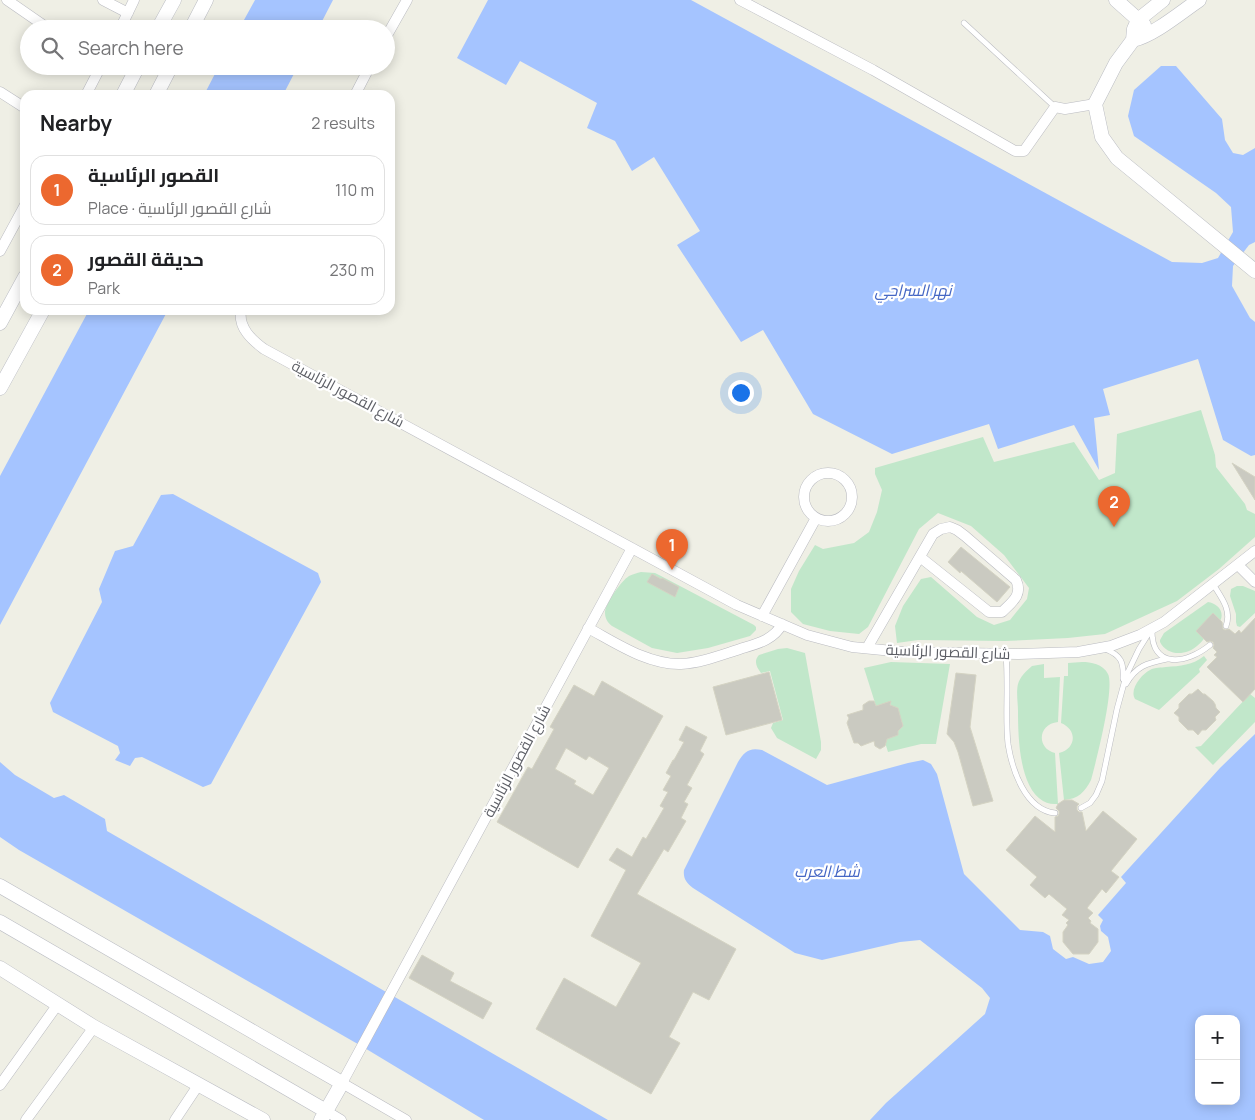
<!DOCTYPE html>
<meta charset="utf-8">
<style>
:root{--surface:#fff;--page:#f6f6f6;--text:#202124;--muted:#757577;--line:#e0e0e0;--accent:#ec682f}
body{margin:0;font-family:Manrope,Cairo,sans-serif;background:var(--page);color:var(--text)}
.controls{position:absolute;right:15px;bottom:15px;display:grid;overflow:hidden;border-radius:10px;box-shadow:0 2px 12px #0003}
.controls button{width:45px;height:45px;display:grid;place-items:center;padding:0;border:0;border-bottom:1px solid var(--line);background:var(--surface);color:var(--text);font:25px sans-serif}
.you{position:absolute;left:740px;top:392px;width:18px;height:18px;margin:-12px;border:4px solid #fff;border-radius:50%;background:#1a73e8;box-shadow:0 0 0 8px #1a73e833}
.badge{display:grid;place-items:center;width:32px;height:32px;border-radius:50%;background:var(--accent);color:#fff;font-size:16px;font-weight:700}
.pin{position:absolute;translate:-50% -41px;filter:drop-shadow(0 1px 2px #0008)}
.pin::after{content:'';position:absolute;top:26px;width:18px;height:15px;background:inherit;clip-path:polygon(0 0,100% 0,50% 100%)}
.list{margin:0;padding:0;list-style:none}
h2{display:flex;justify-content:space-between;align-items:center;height:65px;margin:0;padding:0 20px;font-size:21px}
h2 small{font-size:16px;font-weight:400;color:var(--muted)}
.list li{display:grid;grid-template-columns:32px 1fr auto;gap:15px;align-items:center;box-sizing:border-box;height:70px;margin:0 10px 10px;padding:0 10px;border:1px solid var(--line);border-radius:15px}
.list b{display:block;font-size:19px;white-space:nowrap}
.list p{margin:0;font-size:16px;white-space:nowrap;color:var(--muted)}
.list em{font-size:16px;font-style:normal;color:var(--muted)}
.icon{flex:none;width:28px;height:28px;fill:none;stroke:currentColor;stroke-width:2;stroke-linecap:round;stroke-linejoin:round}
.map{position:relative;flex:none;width:1255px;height:1120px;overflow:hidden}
.search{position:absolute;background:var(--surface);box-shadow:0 2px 12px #0003;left:20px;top:20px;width:375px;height:55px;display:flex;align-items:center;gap:12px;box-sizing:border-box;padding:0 18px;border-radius:28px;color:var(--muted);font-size:19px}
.panel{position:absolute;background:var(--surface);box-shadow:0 2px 12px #0003;left:20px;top:90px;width:375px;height:225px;border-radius:15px}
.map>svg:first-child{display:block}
</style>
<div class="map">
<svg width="1255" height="1120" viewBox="0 0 1255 1120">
<rect width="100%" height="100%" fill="#efefe5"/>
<!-- green -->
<path fill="#c1e7ca" d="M1201,410L1215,455L1216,467L1245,504L1247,510L1255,514V537L1219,569L1177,601L1105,634L1068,638L1005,641L918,640L897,643L895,626L903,606L921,579L931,577L977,617L994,625L1010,620L1027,599L1029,588L1004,555L971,526L938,513L919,529L868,627L859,634L830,631L803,624L791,612V589L799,571L815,545L823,549L854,543L869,532L877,512L882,490L875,474V468L983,437L994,462L1074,442L1099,480L1115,473L1117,434Z
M641,572L655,573L661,576L754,625L756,627V630L750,636L708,648L677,653L652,648L612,626C607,622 605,618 605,612C606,603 621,581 629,576C633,574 637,573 641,572Z
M1237,586H1243L1255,591V613L1240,627L1237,626L1236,622V614L1230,596L1231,589Z
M1208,602C1216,603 1224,610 1221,619C1219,623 1213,627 1210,631C1206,636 1202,642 1197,646C1186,656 1167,656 1160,642V640L1164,633Z
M787,648L805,653L821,742V750L816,759L777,738L771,728L773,723L783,720L770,671L761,673C757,668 753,661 759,655L778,649Z
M1204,656L1207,660L1199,669L1200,672L1159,710L1135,699C1129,689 1142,674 1150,670C1155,667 1161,668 1166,667C1180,666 1193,665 1204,656Z
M891,662L950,664L936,744H921L888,752L884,739L898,735V733L896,732L900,727H903V725L897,707H890L891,703L889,702L876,706L864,668Z
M1082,662C1091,662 1103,664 1108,674C1115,688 1096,762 1091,780C1085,792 1078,799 1064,800L1059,753C1076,749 1078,730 1061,723L1064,676H1068V663Z
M1044,664V678L1060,677L1058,722C1038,724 1036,748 1055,753L1058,804C1053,804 1048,804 1043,801C1019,787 1018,736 1018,711C1018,703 1016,692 1018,684C1020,677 1026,671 1032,666Z
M1250,694L1255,698V722L1213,765L1195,747L1201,746Z"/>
<!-- water -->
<path fill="#a5c4ff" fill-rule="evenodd" d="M255,0H333L318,29H239Z
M488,0H691L1172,262L1202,263L1218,258L1233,232L1231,207L1216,193L1134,136L1128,116L1134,90L1161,66H1176L1222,119L1225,140L1233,153L1243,155L1255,148V242L1249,245L1233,266L1232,286L1250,318L1255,322V455L1251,456L1223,440L1198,359L1103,389L1110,415L1094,418L1099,470L1074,425L998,449L989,424L892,454L813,414L763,330L741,342L677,245L700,231L654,157L632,171L615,141L587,128L597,103L520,61L506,85L457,58Z
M219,66H298L283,95H204Z
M89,310H168L0,625V476Z
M173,494L318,573L321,582L211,784L203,787L142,757L135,758L130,766L115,760L120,753L118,746L53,712L50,703L102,602L99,589L115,551L133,546L161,495Z
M1255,734V1120H870L886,1103L985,1014L990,998L982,988L920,940L900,942L822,960L795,953L693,888C686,883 683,878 684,870L738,762C744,752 749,747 762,750L827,785L908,763L923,760L931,764L937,774L964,874L1020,930L1043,932L1050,936L1053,949L1066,959L1073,957L1089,964L1103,962L1111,951L1108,937L1101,931L1100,926L1103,920L1098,915L1126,883L1121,877L1220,768ZM1199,1019H1236V1101H1199Z
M0,762L15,775L54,798L64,795L105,819L107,831L608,1120H484L363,1047L19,850L0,837Z"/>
<!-- building -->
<path fill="#cacac1" stroke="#d4d3c3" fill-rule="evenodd" d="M1232,463L1255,477V500Z
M961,547L1010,587L997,602L961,571L960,573L948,562Z
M652,574L661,579L662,578L679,587L675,597L647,582Z
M1213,613L1222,622L1223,629L1225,630L1229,629L1235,634L1239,630L1241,633L1255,618V689L1243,702L1207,667L1217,657L1214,655L1217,652L1213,648L1214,645L1213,642L1210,641L1207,642L1196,631Z
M769,672L782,720L726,735L713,687Z
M956,673L976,675L970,727L993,801L973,806L958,752L954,742L947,734Z
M602,681L663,716L578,868L497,822L528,767L532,769L554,729L550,727L574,685L594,696ZM566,748L586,760L589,756L609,768L593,795L574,784L576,781L555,769Z
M1198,689L1203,694H1205L1213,701L1215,704L1216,708L1220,712L1215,717L1216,720L1206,730H1202L1198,735L1193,730H1188L1179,721V717L1174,713L1179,708V704L1189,694H1192Z
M869,701H874L876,706L891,701L890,705L898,708L903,726L898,731V735L887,739L885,746L880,749L875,746L874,741L861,746L858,743H854L847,723L849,718L847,715L863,710V705Z
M686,726L707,737L700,751L704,754L687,785L692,788L684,802L688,804L681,818L686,821L668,852L664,849L637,894L736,949L709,1000L693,992L669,1037L680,1043L651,1094L536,1029L564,978L616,1007L641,963L591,936L626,870L609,860L617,848L632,857L643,837L646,839L664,808L660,806L668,792L663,790L671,776L666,773L673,760H674L684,742L679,740Z
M1064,800H1072L1079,804L1077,806V810L1079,812H1082L1086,831L1103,811L1137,839L1111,871L1119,877L1106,893L1102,889L1087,908L1093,913L1088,918L1091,921L1090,923L1098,929V942L1089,954H1073L1063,942V932L1068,925L1066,923L1069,920L1062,915L1067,909L1049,894L1045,898L1030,885L1037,877L1006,850L1035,816L1055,832V817L1058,816L1059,814V811L1056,808L1058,804Z
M422,955L454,973L450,981L492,1003L483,1019L409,978Z"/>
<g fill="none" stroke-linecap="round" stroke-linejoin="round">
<defs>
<path id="lane" d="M964,23L1055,107
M1213,584C1221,597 1232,610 1226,626
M1152,629C1151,670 1187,664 1210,645
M1105,649C1121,655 1124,662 1123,679
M1006,654C1007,666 1007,677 1007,689C1007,707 1006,725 1008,744C1012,769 1025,810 1055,813
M1126,684C1136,666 1147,663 1167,659
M1081,808L1090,803L1096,795L1102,781L1117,709L1126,676L1139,649L1149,633"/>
<path id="street" d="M7,0L49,29
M103,0L128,13
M740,0L873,70L1015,151H1024L1055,107L1065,109L1095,104
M120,29L134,0
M386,37L407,0
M0,92L25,108
M86,95L101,66
M355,95L370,66
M0,251L25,205
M241,310C238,328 252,340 264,349L737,605L807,635L852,647L903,652L1019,654L1078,652L1111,646L1140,635L1164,622L1255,551
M804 497a24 24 0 1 1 48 0a24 24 0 1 1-48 0Z
M1238,565L1255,582
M762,616L816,518
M588,628C616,643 648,665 681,664C701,663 721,655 740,649C756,644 774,640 782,624
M867,648L933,534L941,529L950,527L957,530L965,536L1016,580C1023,595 1012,602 1002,612H989L920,557
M0,1085L58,1004
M326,1111L341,1120
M26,1120L94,1027
M175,1120L199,1084
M406,1120L342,1083L632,548"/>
<path id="secondary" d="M1116,0L1144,25
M1163,0L1138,20L1134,29L1133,40L1116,63L1095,104L1102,137L1117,158L1255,271
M158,29L174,0
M191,29L206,0
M1133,40C1154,35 1180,13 1199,0
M123,95L138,66
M156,95L171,66
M0,323L25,277
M0,388L43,310
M0,886L342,1083L321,1120
M0,922L326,1111
M0,968L94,1027L263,1120"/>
</defs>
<!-- lane casing -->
<use href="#lane" stroke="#babbc1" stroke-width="6"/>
<!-- street casing -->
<use href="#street" stroke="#babbc1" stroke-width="11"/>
<!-- secondary casing -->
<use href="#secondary" stroke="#babcc3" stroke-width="15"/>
<!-- lane -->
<use href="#lane" stroke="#fff" stroke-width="5"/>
<!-- street -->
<use href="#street" stroke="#fff" stroke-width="10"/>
<!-- secondary -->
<use href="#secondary" stroke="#fff" stroke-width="14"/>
</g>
<g text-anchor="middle" stroke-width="4.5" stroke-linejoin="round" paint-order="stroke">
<!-- street labels -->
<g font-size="15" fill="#5d5f66" stroke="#fff">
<text transform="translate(348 394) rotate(28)" y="5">شارع القصور الرئاسية</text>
<text transform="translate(948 652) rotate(2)" y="5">شارع القصور الرئاسية</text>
<text transform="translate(517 761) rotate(-62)" y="5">شارع القصور الرئاسية</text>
</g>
<!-- water labels -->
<g font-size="16" font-style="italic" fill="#4567c5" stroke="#fff">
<text x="913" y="296">نهر السراجي</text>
<text x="827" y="877">شط العرب</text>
</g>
</g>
</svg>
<div class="controls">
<button>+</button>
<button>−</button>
</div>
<div class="you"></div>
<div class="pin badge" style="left:672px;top:570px">1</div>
<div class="pin badge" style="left:1114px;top:527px">2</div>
<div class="search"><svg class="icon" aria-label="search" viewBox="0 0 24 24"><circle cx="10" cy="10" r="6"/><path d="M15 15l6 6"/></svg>Search here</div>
<section class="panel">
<h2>Nearby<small>2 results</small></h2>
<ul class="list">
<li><span class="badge">1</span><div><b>القصور الرئاسية</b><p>Place · شارع القصور الرئاسية</p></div><em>110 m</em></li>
<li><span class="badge">2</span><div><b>حديقة القصور</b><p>Park</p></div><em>230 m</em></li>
</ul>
</section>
</div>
